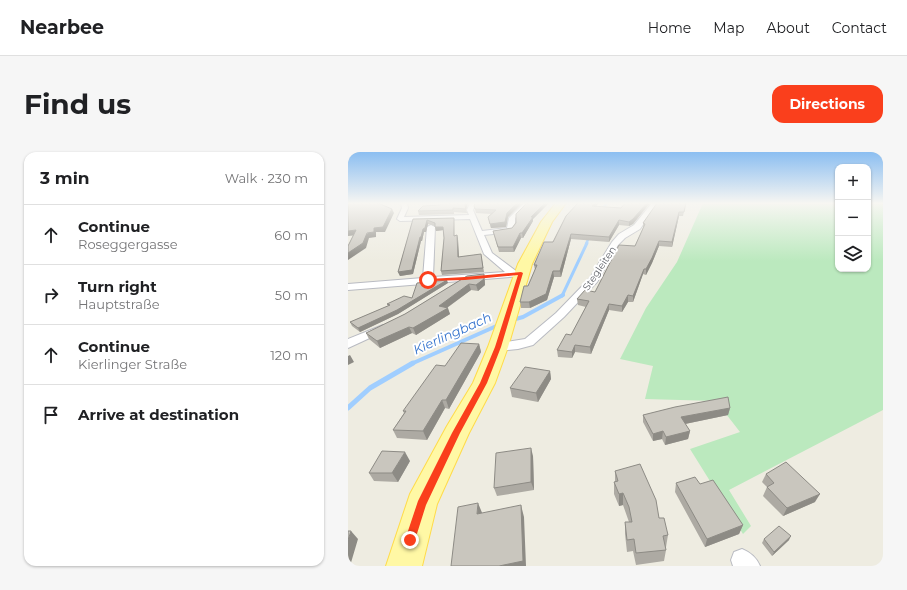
<!DOCTYPE html>
<meta charset="utf-8">
<style>
:root{--surface:#fff;--page:#f6f6f6;--text:#202124;--muted:#757577;--line:#e0e0e0;--accent:#fa3f1c}
body{margin:0;font-family:Montserrat,sans-serif;background:var(--page);color:var(--text)}
.controls{position:absolute;right:12px;top:12px;display:grid;overflow:hidden;border-radius:8px;box-shadow:0 1px 3px #0004}
.controls button{width:36px;height:36px;display:grid;place-items:center;padding:0;border:0;border-bottom:1px solid var(--line);background:var(--surface);color:var(--text);font:20px sans-serif}
.stop{position:absolute;width:12px;height:12px;margin:-9px;border:3px solid #fa3f1c;border-radius:50%;background:#fff}
.stop.end{background:#fa3f1c;border-color:#fff;box-shadow:0 1px 4px #0008}
.list{margin:0;padding:0;list-style:none}
h2{display:flex;justify-content:space-between;align-items:center;height:52px;margin:0;padding:0 16px;font-size:17px}
h2 small{font-size:13px;font-weight:400;color:var(--muted)}
.list li{display:grid;grid-template-columns:26px 1fr auto;gap:12px;align-items:center;box-sizing:border-box;height:60px;padding:0 16px;border-top:1px solid var(--line)}
.list b{display:block;font-size:15px;white-space:nowrap}
.list p{margin:0;font-size:13px;white-space:nowrap;color:var(--muted)}
.list em{font-size:13px;font-style:normal;color:var(--muted)}
.icon{flex:none;width:22px;height:22px;fill:none;stroke:currentColor;stroke-width:2;stroke-linecap:round;stroke-linejoin:round}
.map{position:relative;flex:none;width:535px;height:414px;overflow:hidden;border-radius:12px}
header{display:flex;align-items:center;gap:24px;box-sizing:border-box;height:56px;padding:0 20px;background:var(--surface);border-bottom:1px solid var(--line)}
header strong{font-size:19px}
nav{display:flex;gap:22px;margin-inline-start:auto;font-size:14px}
.intro{display:flex;align-items:center;justify-content:space-between;box-sizing:border-box;height:96px;padding:0 24px}
h1{margin:0;font-size:28px}
.button{padding:10px 18px;border-radius:12px;background:var(--accent);color:#fff;font-size:14px;font-weight:700}
main{display:flex;gap:24px;padding:0 24px}
aside{flex:1;background:var(--surface);border-radius:12px;box-shadow:0 1px 3px #0004}
.map>svg:first-child{display:block}
</style>
<header>
<strong>Nearbee</strong>
<nav><a>Home</a><a>Map</a><a>About</a><a>Contact</a></nav>
</header>
<div class="intro"><h1>Find us</h1><a class="button">Directions</a></div>
<main>
<aside>
<h2>3 min<small>Walk · 230 m</small></h2>
<ul class="list">
<li><svg class="icon" aria-label="ahead" viewBox="0 0 24 24"><path d="M12 20V5M6 11l6-6 6 6"/></svg><div><b>Continue</b><p>Roseggergasse</p></div><em>60 m</em></li>
<li><svg class="icon" aria-label="right" viewBox="0 0 24 24"><path d="M7 20v-9h11M14 6l5 5-5 5"/></svg><div><b>Turn right</b><p>Hauptstraße</p></div><em>50 m</em></li>
<li><svg class="icon" aria-label="ahead" viewBox="0 0 24 24"><path d="M12 20V5M6 11l6-6 6 6"/></svg><div><b>Continue</b><p>Kierlinger Straße</p></div><em>120 m</em></li>
<li><svg class="icon" aria-label="arrive" viewBox="0 0 24 24"><path d="M6 21V4h12l-3 4 3 4H6"/></svg><div><b>Arrive at destination</b></div></li>
</ul>
</aside>
<div class="map">
<svg width="535" height="414" viewBox="0 0 535 414">
<rect width="100%" height="100%" fill="#eeece1"/>
<!-- green -->
<path fill="#bbe9be" d="M355,51H490V117H520V51H535V258L381,338L403,374L395,382L342,297L392,280L368,249L297,247L305,214L272,207L298,156L329,110Z"/>
<g fill="none" stroke-linecap="round" stroke-linejoin="round">
<!-- stream-far3 -->
<path stroke="#a0ceff" stroke-width="2.5" d="M250,59L260,51
M238,92L242,83"/>
<!-- stream-far2 -->
<path stroke="#a0ceff" stroke-width="3" d="M214,144L239,91"/>
<!-- stream-far1 -->
<path stroke="#a0ceff" stroke-width="4" d="M164,168L175,165L215,143
M63,212L153,172"/>
<!-- stream -->
<path stroke="#a0ceff" stroke-width="5" d="M0,256L22,236L65,211"/>
<defs>
<path id="minor" d="M53,51H59L60,56L56,65L121,63L119,58L122,51H128L125,58L134,79L159,76L161,66L175,52H179V54L167,66V76L164,80L136,83L144,101L168,119L173,118L178,121L173,124L0,138V132L75,126L79,75L83,73L87,75L85,125L157,120L136,102L122,67L52,69L49,67L54,56Z
M304,51H310L292,77L277,86L270,93L249,130L216,165L185,193L170,197L150,199L146,198L144,195L146,192L177,187L208,161L242,126L264,90L271,82L286,73Z
M35,173L39,174L41,176L39,178L0,196V187Z
M394,397C403,401 408,405 412,414H385L383,408L386,400Z"/>
<path id="primary" d="M208,51H218L204,70L184,112L160,195L147,231L121,281L89,352L74,414H38L62,342L99,274L125,231L140,195L170,112L193,70Z"/>
</defs>
<!-- minor casing -->
<use href="#minor" stroke="#b9bbc2" stroke-width="2"/>
<!-- primary casing -->
<use href="#primary" stroke="#ffdb49" stroke-width="2"/>
<!-- minor -->
<use href="#minor" fill="#fff" fill-rule="evenodd"/>
<!-- primary -->
<use href="#primary" fill="#fff8a5" fill-rule="evenodd"/>
</g>
<!-- wall -->
<path fill="#adaaa3" d="M120,51L118,57L119,61L106,60V62L71,63L70,59Z
M127,51H201L185,67V69L175,86H173L166,100H151L145,79L164,76L179,51H174L160,65L158,75L143,76L140,65L144,62L128,61L126,54Z
M251,51L248,54L273,56L277,51H302L285,72L281,74L271,73L261,90L223,87L213,125H206L199,148L182,156H173L172,150L180,134L187,118L186,113L205,90Z
M338,51L335,64H331L324,95L311,94L304,111L298,123L295,122L285,150H280L274,160L261,158L243,202L227,200L224,206L210,205L209,198L223,183L238,155L230,153L229,147L247,140L287,94L295,76V71Z
M65,67L106,69V84L109,83L110,87L111,105L133,102L136,120L94,123L93,119L96,86L95,78L88,79L87,74L80,72L78,80H76L74,89H73L65,122L52,124L50,120Z
M119,124L137,128V133L130,139L123,138L99,156L102,162L68,183L64,181L32,196L21,187L18,181L57,162Z
M100,131L50,162L12,180L4,174L2,170L40,154L39,152L64,146Z
M131,192L133,200L101,257L97,256L79,288L49,286L45,278L56,261L55,259L97,214Z
M202,219L203,227L190,250L164,245L162,236Z
M382,256L380,263L337,272L342,279L340,287L317,293L314,287L305,289L295,270V263Z
M185,304L186,338L149,344L146,336Z
M62,309L50,330L26,329L21,321Z
M267,319L311,366L320,383L318,395H317L318,398L316,409L288,413L285,399L279,400L277,382V370H281L275,353L271,354L266,342V330H267Z
M418,322L467,350L435,364L415,344L419,335L414,330Z
M328,331L395,373L391,382L357,395L327,340Z
M416,387L441,388L424,404L414,391Z"/>
<!-- shaded-wall -->
<path fill="#8d8b85" d="M118,51H120L118,57L117,53Z
M169,51H174L160,65L158,75L143,76L142,72L159,61Z
M197,51H201L185,67V69L175,86L174,81L183,65Z
M247,51H251L244,58V54Z
M299,51H302L285,72L281,74V70Z
M44,57L46,61L37,80H28V85L21,86L18,96L0,108V101Z
M331,60V64L324,95V90Z
M79,68L80,72L78,80H76L74,89H73L65,122L52,124L50,120L72,85L75,77Z
M271,68V73L261,90V85Z
M87,75H95L96,78L88,79Z
M8,78L10,83L0,84V79Z
M172,81L173,86L166,100L165,95Z
M223,82V87L213,125L212,119Z
M109,83L110,87L111,109L110,105Z
M311,89V94L304,111L298,123V117Z
M296,117L295,122L285,150V144Z
M205,119L206,125L199,148L182,156L181,150Z
M136,122L137,133L130,139L128,133Z
M99,128L100,131L50,162L12,180L10,176Z
M121,132L123,138L97,157L100,156L102,162L68,183L65,176L91,154Z
M280,143V150L274,160V154Z
M261,152V158L243,202L242,195Z
M61,175L64,181L32,196L29,189Z
M131,192L133,200L101,257L98,248Z
M227,193V200L224,206V200Z
M2,203L6,210L0,213V204Z
M202,219L203,227L190,250L188,241Z
M94,248L97,256L79,288L75,279Z
M382,256L380,263L332,273L333,265Z
M315,279L314,287L305,289V282Z
M342,279L340,287L317,293L318,285Z
M183,296L185,304L186,338L183,330Z
M57,300L62,309L50,330L44,321Z
M275,341V353L271,354V342Z
M472,342L467,350L435,364L439,356Z
M130,351L135,363L129,362Z
M173,353L176,365L178,414H151Z
M395,373L391,382L357,395L359,387Z
M3,379L10,387L2,414H0V388Z
M443,384L441,388L424,404L426,400Z"/>
<!-- building -->
<path fill="#c9c6be" stroke="#8d8b85" d="M0,51H30L44,57L35,75L26,76V80L19,81L15,91L0,101V94L8,78L0,79Z
M95,51H118L117,53L118,57L105,56V58L70,59L75,54L92,53Z
M127,51H169L159,61L157,70L142,72L140,65L148,58L127,57L126,54Z
M179,51H197L183,65H185L174,81H172L165,95H150L145,79L164,76L168,71V62Z
M230,51H247L244,54L273,56L277,51H299L285,67L281,70L271,68L261,85L223,82L212,119H205L198,142L181,150H172L176,134H180L189,113H186L196,90H205L218,64Z
M309,51H338L336,60H331L324,90L311,89L304,106L298,117H296L285,144L280,143L274,154L261,152L242,195L227,193L224,200L209,198L218,182L223,183L241,149L229,147L237,138L247,140L271,93L287,94L297,72L295,71Z
M106,66V84L109,83L110,105L133,102L135,116L93,119L96,86L95,75H87V71L79,68L77,76L75,77L73,85H72L64,118L50,120L65,67Z
M136,122V127L128,133L121,132L91,154L100,156L65,176L61,175L29,189L18,181L57,162L119,124Z
M99,128L49,158L10,176L2,170L42,153L39,152L56,144L64,146L69,131Z
M113,191L131,192L98,248H94L75,279L45,278L58,259H55L88,213L97,214Z
M177,215L202,219L188,241L162,236Z
M380,245L382,256L333,265L342,279L318,285L315,279L305,282L295,263L327,255Z
M183,296V330L146,336L148,301Z
M34,299L57,300L44,321H21Z
M438,310L472,342L439,356L419,335L426,331L418,322Z
M292,312L308,348L311,366H316L320,383L315,384L318,398L288,401L286,387L279,388L277,370H284L281,355L275,341L271,342L266,330L270,329L267,319Z
M347,325L352,332L365,328L395,373L359,387L328,331Z
M130,351L129,362L173,353L175,409L151,414H103L110,355Z
M431,374L443,384L426,400L416,387Z
M0,379H3L0,388Z"/>
<!-- sky -->
<linearGradient id="sky" x2="0" y2="1"><stop stop-color="#8bbef1"/><stop offset="0.47" stop-color="#f7f6f2"/><stop offset="1" stop-color="#f7f6f2" stop-opacity="0"/></linearGradient>
<rect width="535" height="109" fill="url(#sky)"/>
<!-- route -->
<path fill="#fa3f1c" d="M173,120L175,121L153,195L139,231L112,281L78,353L67,388L66,392L62,394L58,392L57,388L70,349L104,281L132,231L147,195L170,123L117,128L80,129L78,128L80,127L117,125Z"/>
<g text-anchor="middle" stroke-width="4" stroke-linejoin="round" paint-order="stroke">
<!-- far-street labels -->
<g font-size="10" fill="#5a5d64" stroke="#fff">
<text transform="translate(251 116) rotate(-56)" y="4">Stegleiten</text>
</g>
<!-- water labels -->
<g font-size="13" font-style="italic" fill="#3775ce" stroke="#fff">
<text transform="translate(104 181) rotate(-24)" y="5">Kierlingbach</text>
</g>
</g>
</svg>
<div class="controls">
<button>+</button>
<button>−</button>
<button><svg class="icon" aria-label="layers" viewBox="0 0 24 24"><path d="M12 4l9 5-9 5-9-5zM3 14l9 5 9-5"/></svg></button>
</div>
<div class="stop" style="left:80px;top:128px"></div>
<div class="stop end" style="left:62px;top:388px"></div>
</div>
</main>
